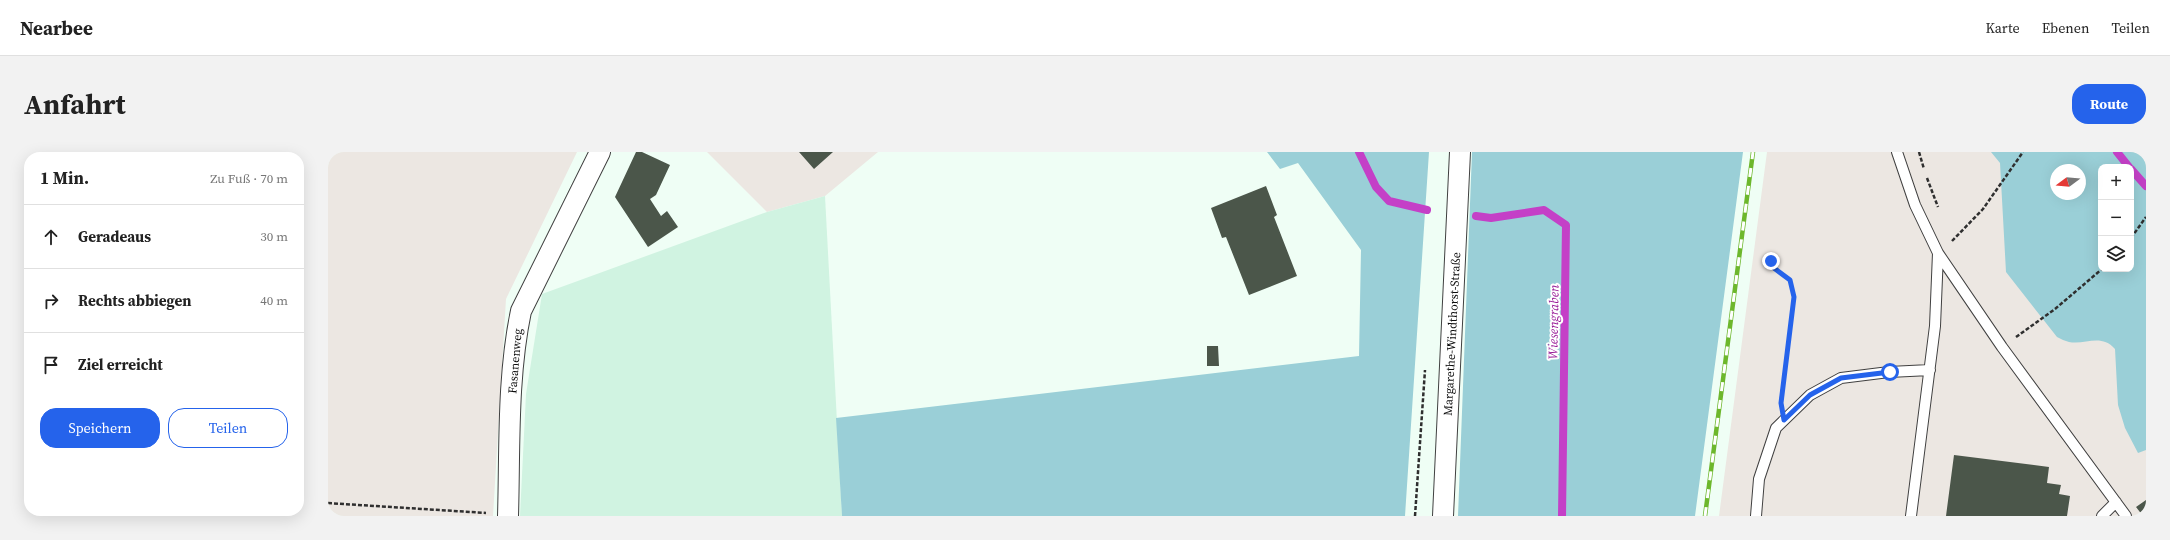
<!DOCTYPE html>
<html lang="de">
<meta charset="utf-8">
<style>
:root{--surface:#fff;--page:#f2f2f2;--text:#222;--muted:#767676;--line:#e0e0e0;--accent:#2563eb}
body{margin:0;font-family:"Source Serif 4",serif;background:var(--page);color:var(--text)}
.controls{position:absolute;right:12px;top:12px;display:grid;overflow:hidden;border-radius:8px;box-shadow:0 4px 16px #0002}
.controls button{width:36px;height:36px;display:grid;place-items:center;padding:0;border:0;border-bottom:1px solid var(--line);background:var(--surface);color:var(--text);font:20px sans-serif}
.compass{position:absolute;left:1722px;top:12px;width:36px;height:36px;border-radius:50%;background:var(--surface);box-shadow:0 4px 16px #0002;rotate:254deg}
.stop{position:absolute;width:12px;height:12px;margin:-9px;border:3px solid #2563eb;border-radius:50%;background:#fff}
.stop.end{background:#2563eb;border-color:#fff;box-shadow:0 1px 4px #0008}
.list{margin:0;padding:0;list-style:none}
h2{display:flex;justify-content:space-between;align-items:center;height:52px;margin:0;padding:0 16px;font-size:17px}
h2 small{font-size:13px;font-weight:400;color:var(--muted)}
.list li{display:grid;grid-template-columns:26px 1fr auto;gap:12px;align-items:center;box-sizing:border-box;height:64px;padding:0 16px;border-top:1px solid var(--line)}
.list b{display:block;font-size:15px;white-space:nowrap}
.list em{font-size:13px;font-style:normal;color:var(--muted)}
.actions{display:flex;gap:8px;padding:12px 16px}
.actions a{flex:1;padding:9px 0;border:1px solid var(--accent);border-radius:16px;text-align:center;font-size:14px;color:var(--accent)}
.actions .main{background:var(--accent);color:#fff}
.icon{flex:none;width:22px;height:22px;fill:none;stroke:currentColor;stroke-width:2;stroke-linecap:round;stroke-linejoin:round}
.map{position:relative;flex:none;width:1818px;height:364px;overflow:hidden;border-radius:16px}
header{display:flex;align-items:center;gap:24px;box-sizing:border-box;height:56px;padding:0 20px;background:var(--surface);border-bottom:1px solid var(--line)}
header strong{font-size:19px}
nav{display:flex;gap:22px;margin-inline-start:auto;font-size:14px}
.intro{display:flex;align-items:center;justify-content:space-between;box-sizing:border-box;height:96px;padding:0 24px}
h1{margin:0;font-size:28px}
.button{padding:10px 18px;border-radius:16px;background:var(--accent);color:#fff;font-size:14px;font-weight:700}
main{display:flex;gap:24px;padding:0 24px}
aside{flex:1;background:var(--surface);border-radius:16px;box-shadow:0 4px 16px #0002}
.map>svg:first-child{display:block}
</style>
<header>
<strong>Nearbee</strong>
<nav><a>Karte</a><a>Ebenen</a><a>Teilen</a></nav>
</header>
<div class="intro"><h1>Anfahrt</h1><a class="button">Route</a></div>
<main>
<aside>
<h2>1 Min.<small>Zu Fuß · 70 m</small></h2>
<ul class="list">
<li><svg class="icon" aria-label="ahead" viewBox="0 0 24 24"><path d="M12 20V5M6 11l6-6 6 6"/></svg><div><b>Geradeaus</b></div><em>30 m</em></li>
<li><svg class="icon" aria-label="right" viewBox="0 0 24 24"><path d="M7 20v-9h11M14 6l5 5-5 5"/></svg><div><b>Rechts abbiegen</b></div><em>40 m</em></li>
<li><svg class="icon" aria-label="arrive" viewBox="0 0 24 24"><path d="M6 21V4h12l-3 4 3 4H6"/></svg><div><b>Ziel erreicht</b></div></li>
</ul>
<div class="actions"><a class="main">Speichern</a><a>Teilen</a></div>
</aside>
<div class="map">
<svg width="1818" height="364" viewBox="0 0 1818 364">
<rect width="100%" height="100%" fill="#effef5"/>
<!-- industrial -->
<path fill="#ece7e2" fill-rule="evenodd" d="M0,0H249L178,147L165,364H0Z
M379,0H550L497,44L439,60Z
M1439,0H1818V364H1391ZM1773,15H1803V117H1773ZM1728,18H1752V42H1728Z"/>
<!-- farmland -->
<path fill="#d0f3e1" d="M497,44L514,364H192L198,242L214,142L439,60Z"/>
<!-- forest -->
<path fill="#9acfd7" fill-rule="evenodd" d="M939,0H1101L1077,364H514L508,266L1031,204L1033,98L970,11L952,17Z
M1144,0H1415L1367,364H1130Z
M1663,0H1818V298L1810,301L1797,276L1790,253L1787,197C1773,181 1758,193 1741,190C1737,189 1733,187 1729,185L1678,120L1672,11ZM1773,15H1803V117H1773ZM1728,18H1752V42H1728Z"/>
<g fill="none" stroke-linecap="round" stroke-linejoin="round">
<!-- stream -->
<path stroke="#c440c7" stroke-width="8" d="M1031,0L1048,35L1061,49L1099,58
M1789,0L1801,15
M1803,17L1818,34
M1148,64L1163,66L1216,58L1238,73L1234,364"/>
</g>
<!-- building -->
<path fill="#4b564a" d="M308,0H314L342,13L328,43L322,47L333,64L339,59L350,75L320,95L287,45Z
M471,0H505L486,17Z
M938,34L949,63L946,65L969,124L921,143L898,85L894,86L883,56Z
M879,194H890L891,214H879Z
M1626,303L1721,315L1719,331L1733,333L1731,342L1742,344L1739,364H1618Z
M1818,348V364H1815L1808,355Z"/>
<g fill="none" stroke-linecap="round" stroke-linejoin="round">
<defs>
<path id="lane" d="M1569,0L1587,53L1610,101L1607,174L1583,364
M1610,101L1674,195L1798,364
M1428,364L1431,327L1448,276L1482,243L1513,226L1561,220L1602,218
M1774,364L1788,350"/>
<path id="street" d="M180,364C182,296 179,226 193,159L272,0
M1115,364L1132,0"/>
</defs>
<!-- lane casing -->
<use href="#lane" stroke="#404040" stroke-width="12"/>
<!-- street casing -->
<use href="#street" stroke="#404040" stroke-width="22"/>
<!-- path -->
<path stroke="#2f2f2f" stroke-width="2.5" stroke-dasharray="4 2" stroke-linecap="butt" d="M1591,0L1596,17
M1599,26L1610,55
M1803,86L1818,65
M1624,89L1655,57L1695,0
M1443,109L1446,117L1462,128L1466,145L1453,246
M1688,185L1727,157L1774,117
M0,351L158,361
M1087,364L1097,218"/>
<!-- lane -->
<use href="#lane" stroke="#fff" stroke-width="10"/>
<!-- street -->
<use href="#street" stroke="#fff" stroke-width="20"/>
<defs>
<path id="rail" d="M1377,364L1425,0"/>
</defs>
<!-- rail casing -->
<use href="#rail" stroke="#6db72c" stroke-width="4.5"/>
<!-- rail -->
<use href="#rail" stroke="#fff" stroke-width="3" stroke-dasharray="9" stroke-linecap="butt"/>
</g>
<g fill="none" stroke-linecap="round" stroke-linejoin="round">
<!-- route -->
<path stroke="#2563eb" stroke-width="5" d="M1443,109L1446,116L1462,128L1466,145L1453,251L1456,268L1482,243L1513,226L1562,220"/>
</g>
<g text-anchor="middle" stroke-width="4" stroke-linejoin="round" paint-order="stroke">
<!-- street labels -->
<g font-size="12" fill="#0d0d0d" stroke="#fff">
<text transform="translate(1124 182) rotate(-87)" y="4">Margarethe-Windthorst-Straße</text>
<text transform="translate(187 209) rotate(-85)" y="4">Fasanenweg</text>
</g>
<!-- water labels -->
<g font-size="13" font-style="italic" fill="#9a1c98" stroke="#fff">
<text transform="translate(1225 170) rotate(-89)" y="5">Wiesengraben</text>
</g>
</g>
</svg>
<div class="controls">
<button>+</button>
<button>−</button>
<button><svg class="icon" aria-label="layers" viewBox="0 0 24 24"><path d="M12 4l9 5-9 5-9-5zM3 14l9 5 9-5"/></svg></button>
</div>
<svg class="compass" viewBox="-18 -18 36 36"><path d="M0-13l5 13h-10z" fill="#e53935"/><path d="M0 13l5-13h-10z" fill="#767676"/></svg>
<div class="stop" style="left:1562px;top:220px"></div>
<div class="stop end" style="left:1443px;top:109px"></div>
</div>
</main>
